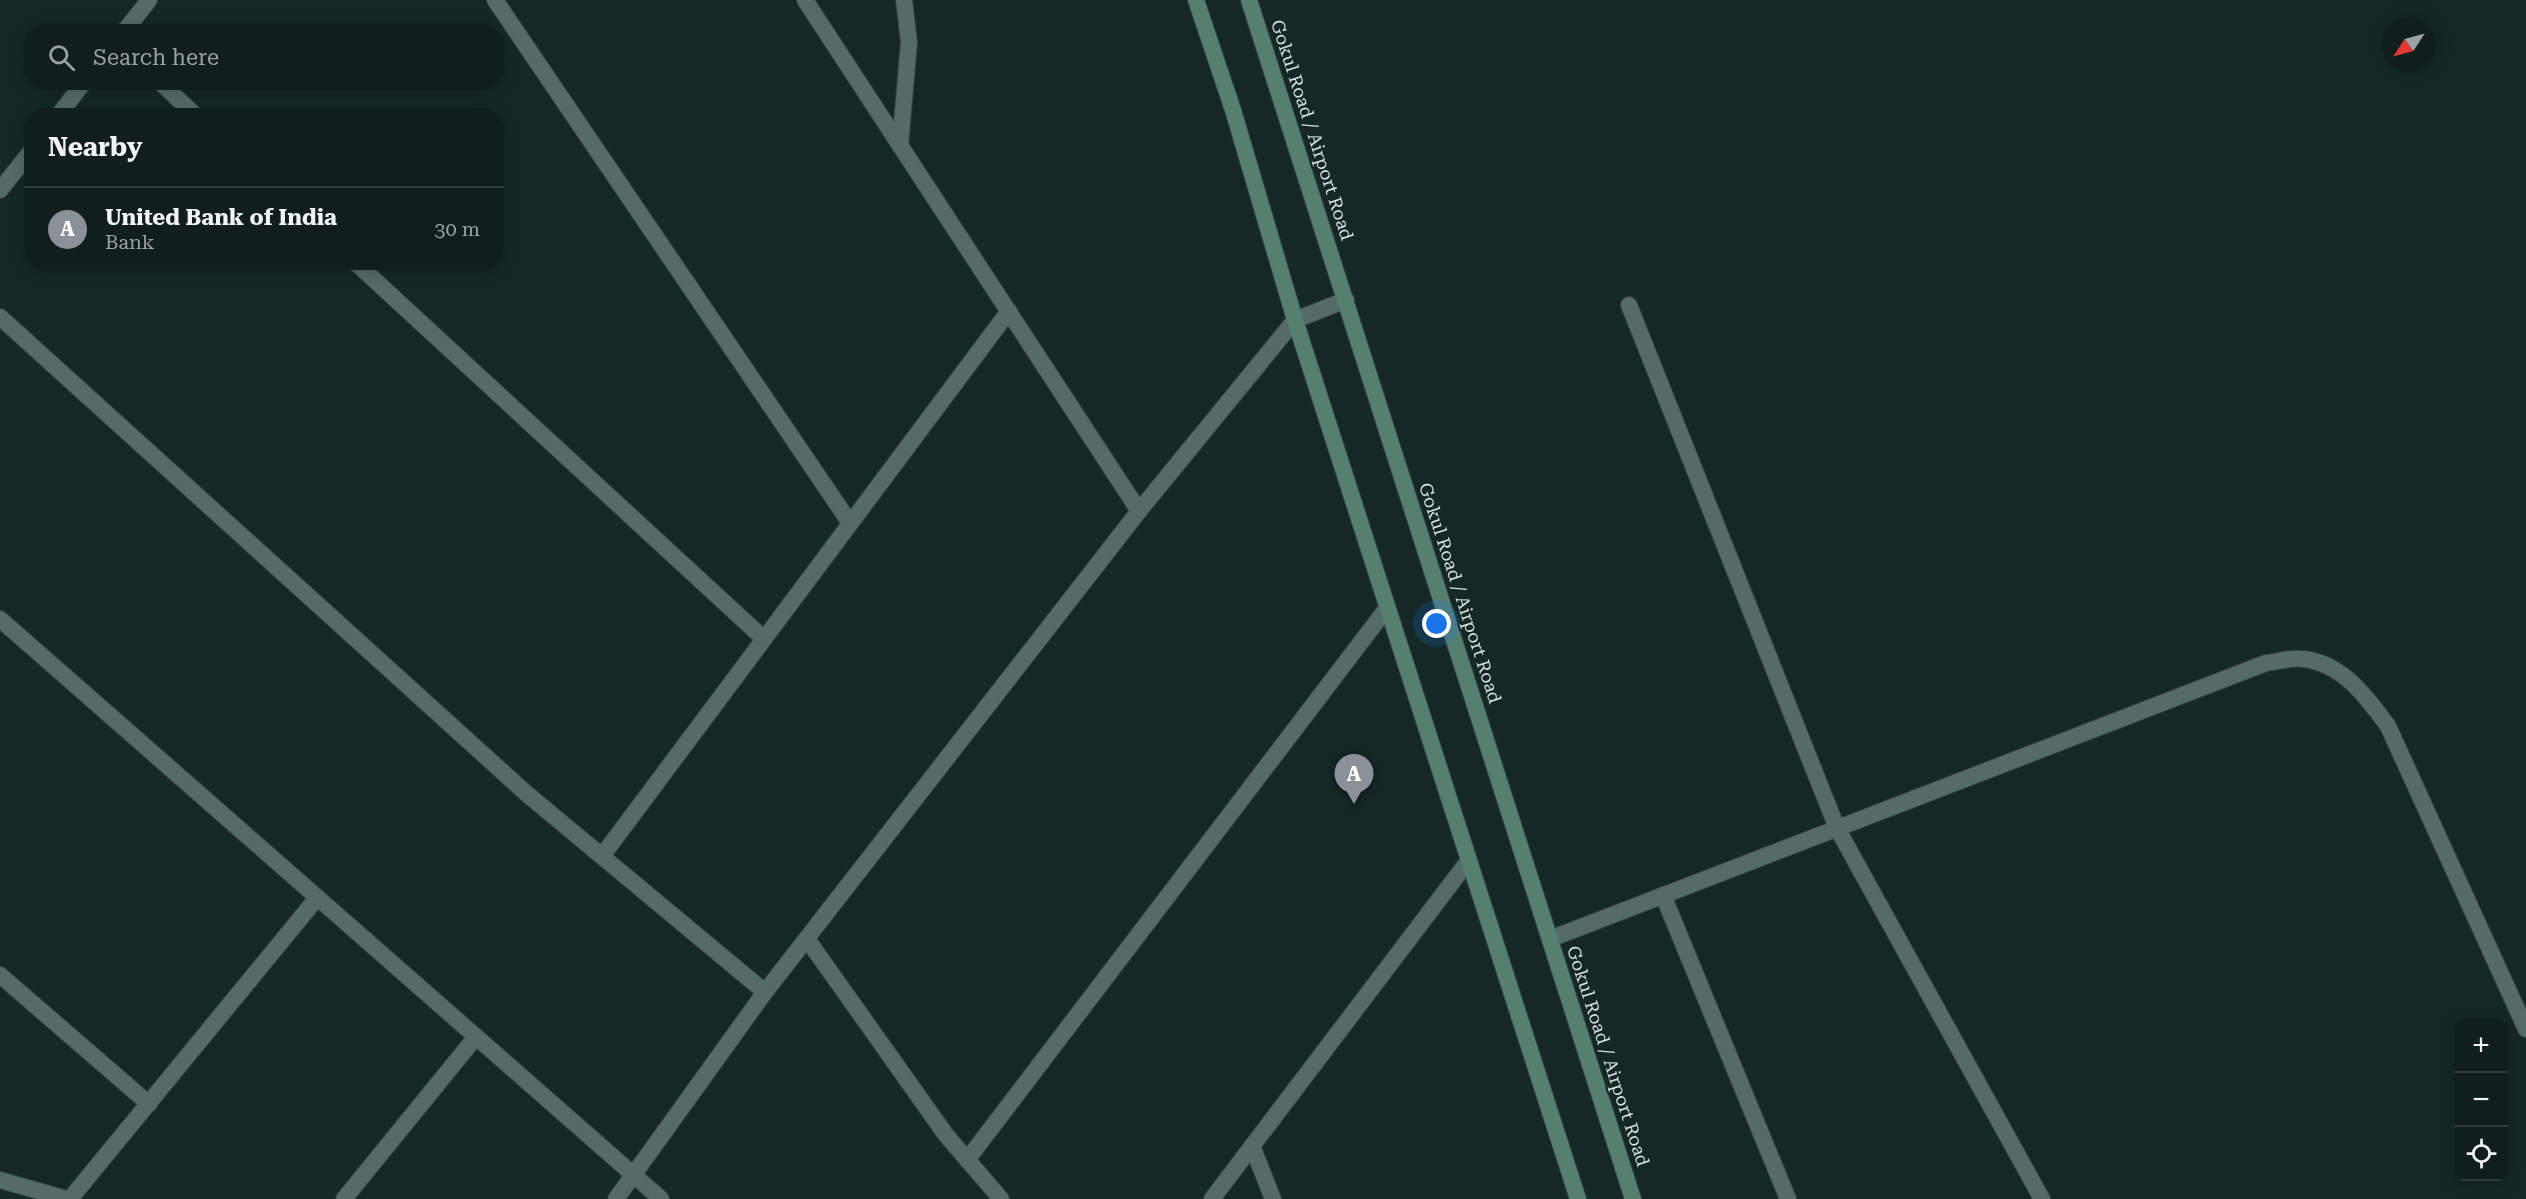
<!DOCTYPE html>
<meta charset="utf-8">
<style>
:root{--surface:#101e1c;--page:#1e2b29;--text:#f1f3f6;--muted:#9ca2a3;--line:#303c3b;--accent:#8c9099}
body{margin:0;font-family:"Roboto Serif",serif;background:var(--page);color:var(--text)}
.controls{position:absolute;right:18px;bottom:18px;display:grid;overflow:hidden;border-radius:12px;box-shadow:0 3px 15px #0003}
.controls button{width:54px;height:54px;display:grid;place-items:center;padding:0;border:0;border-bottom:2px solid var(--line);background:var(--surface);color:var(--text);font:30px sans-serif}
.compass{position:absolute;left:2382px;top:18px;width:54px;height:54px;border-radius:50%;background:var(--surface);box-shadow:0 3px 15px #0003;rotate:234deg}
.you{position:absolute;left:1437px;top:624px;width:21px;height:21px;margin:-15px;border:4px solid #fff;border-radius:50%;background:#1a73e8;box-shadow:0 0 0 9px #1a73e833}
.badge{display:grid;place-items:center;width:39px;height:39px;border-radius:50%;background:var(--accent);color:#fff;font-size:20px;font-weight:700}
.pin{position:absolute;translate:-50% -50px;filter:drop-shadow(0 2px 3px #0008)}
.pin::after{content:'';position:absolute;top:32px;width:21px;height:18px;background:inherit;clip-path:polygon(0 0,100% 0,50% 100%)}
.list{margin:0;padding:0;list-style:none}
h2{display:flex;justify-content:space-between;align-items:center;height:78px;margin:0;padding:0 24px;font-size:26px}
h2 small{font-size:20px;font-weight:400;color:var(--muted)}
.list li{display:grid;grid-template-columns:39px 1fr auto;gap:18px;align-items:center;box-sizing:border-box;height:84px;padding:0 24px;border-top:2px solid var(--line)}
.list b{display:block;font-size:22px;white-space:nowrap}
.list p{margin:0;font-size:20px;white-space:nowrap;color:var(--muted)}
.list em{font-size:20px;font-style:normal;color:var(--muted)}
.icon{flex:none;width:33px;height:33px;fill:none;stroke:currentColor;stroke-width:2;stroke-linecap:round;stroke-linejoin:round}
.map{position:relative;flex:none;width:2526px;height:1199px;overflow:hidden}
.search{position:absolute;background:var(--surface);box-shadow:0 3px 15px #0003;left:24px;top:24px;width:480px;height:66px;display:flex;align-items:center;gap:15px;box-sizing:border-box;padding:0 21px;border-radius:24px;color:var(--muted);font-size:22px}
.panel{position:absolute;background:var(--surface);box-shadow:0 3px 15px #0003;left:24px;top:108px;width:480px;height:162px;border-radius:24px}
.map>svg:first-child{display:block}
</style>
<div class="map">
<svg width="2526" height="1199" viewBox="0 0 2526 1199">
<rect width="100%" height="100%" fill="#152825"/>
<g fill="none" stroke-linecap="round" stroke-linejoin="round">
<defs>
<path id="service" d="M1629,305L1837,828L2042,1199
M1663,895L1788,1199
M1550,939L2266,663C2277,662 2292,657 2303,659C2342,663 2366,696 2388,726L2526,1029"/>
<path id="minor" d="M495,0L850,523
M805,0L1139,511
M124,32L149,0
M160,82L196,116
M58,116L84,82
M900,146L909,42L904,0
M0,190L32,150
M355,262L764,639
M0,317L527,794L765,992
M0,619L661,1199
M602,856L1009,311
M807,939L946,1135L1001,1199
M0,975L149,1104
M1252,1146L1273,1199
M967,1160L1387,608
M0,1180L66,1199
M70,1199L317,898
M344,1199L475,1038
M616,1199L765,992L1139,511L1295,320L1346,300
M1212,1199L1469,860"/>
<path id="secondary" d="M1196,0L1233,110L1295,320L1578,1199
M1249,0L1633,1199"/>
</defs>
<!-- service casing -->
<use href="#service" stroke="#344341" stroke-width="18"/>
<!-- minor casing -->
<use href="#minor" stroke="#344341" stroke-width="18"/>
<!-- secondary casing -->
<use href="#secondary" stroke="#344341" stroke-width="18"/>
<!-- service -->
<use href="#service" stroke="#556b67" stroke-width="16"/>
<!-- minor -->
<use href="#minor" stroke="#556b67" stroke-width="16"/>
<!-- secondary -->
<use href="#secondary" stroke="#558070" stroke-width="16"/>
</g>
<g text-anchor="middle" stroke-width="4.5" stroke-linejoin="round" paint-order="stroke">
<!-- street labels -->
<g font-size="18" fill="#d5e1df" stroke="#152825">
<text transform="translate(1312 130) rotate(72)" y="6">Gokul Road / Airport Road</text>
<text transform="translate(1460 593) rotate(72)" y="6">Gokul Road / Airport Road</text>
<text transform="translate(1608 1056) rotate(72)" y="6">Gokul Road / Airport Road</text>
</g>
</g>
</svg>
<div class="controls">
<button>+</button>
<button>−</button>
<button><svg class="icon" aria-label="locate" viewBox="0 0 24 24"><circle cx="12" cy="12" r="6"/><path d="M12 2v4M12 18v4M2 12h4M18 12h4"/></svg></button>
</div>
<svg class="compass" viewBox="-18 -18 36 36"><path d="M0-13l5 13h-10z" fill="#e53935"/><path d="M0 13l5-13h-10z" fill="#9ca2a3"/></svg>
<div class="you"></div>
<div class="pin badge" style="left:1354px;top:804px">A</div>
<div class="search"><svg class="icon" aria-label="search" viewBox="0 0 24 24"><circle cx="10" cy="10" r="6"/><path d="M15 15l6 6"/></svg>Search here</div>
<section class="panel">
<h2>Nearby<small></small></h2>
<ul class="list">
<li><span class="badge">A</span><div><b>United Bank of India</b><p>Bank</p></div><em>30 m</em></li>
</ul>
</section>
</div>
